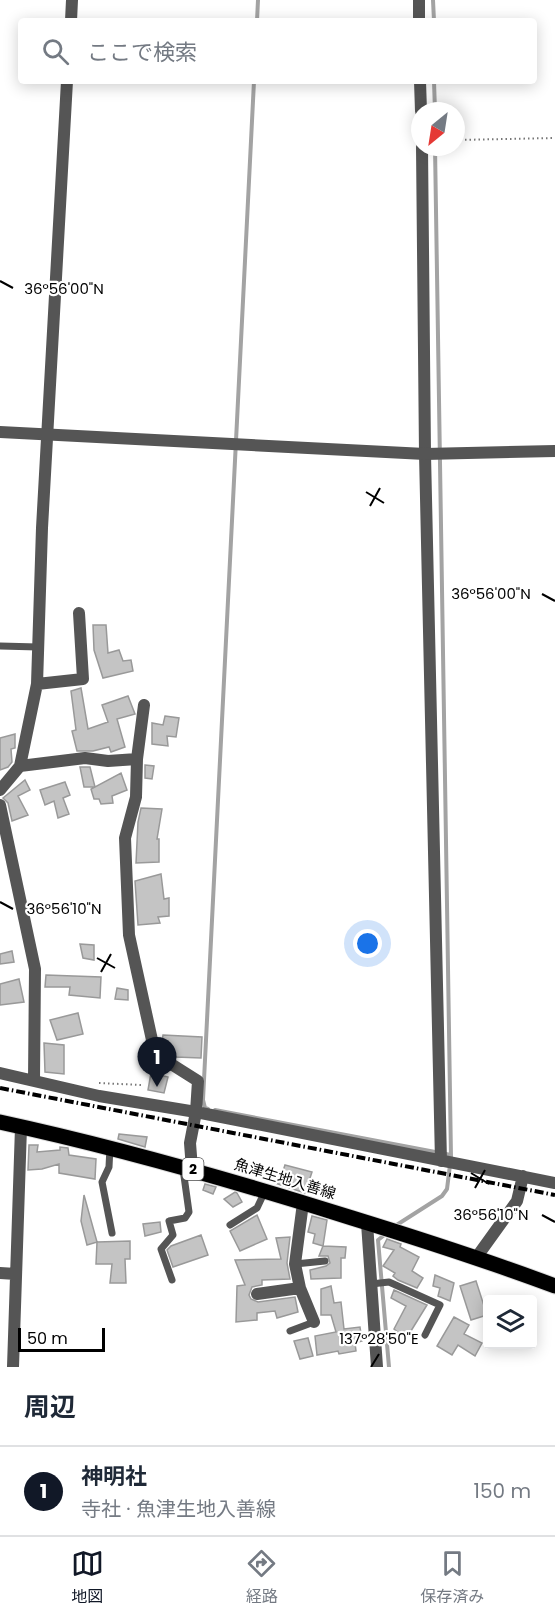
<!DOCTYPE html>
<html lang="ja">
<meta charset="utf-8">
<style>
:root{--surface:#fff;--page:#f2f2f3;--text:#1f2937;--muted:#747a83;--line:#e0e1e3;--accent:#111827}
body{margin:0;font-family:Poppins,"Noto Sans JP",sans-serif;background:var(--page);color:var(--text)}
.controls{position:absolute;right:18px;bottom:18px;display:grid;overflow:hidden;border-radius:6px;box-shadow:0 3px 15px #0003}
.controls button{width:54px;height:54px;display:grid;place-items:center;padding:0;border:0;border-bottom:2px solid var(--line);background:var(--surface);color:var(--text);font:30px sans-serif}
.compass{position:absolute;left:411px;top:102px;width:54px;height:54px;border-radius:50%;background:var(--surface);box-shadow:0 3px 15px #0003;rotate:210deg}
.scale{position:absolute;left:18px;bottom:15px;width:87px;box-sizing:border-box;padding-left:6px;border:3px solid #000;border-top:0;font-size:16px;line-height:21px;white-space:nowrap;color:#000;-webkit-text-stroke:4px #fff;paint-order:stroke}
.you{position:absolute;left:368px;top:944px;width:21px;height:21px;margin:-15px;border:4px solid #fff;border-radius:50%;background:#1a73e8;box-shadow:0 0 0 9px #1a73e833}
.badge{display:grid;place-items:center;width:39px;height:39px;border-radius:50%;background:var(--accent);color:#fff;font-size:20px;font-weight:700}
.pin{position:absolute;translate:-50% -50px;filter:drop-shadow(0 2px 3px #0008)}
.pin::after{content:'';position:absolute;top:32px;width:21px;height:18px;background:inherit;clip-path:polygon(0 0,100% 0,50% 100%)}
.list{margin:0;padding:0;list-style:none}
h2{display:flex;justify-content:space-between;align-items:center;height:78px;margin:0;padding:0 24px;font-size:26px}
h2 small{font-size:20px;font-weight:400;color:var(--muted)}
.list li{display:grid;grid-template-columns:39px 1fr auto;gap:18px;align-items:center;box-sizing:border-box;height:90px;padding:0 24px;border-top:2px solid var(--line)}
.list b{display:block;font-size:22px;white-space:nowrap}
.list p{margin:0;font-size:20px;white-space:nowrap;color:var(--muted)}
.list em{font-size:20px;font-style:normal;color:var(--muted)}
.icon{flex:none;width:33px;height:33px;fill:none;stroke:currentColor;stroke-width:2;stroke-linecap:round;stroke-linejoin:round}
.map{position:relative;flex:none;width:555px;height:1367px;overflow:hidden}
.search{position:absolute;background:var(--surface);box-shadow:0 3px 15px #0003;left:18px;right:18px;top:18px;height:66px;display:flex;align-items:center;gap:15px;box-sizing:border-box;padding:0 21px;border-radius:6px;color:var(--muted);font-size:22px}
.sheet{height:168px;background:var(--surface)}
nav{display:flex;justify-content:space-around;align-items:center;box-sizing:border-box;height:84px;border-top:2px solid var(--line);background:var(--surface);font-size:16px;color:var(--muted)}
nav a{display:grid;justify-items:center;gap:3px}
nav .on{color:var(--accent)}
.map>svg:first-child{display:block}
</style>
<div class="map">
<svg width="555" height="1367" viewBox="0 0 555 1367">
<rect width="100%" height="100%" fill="#fff"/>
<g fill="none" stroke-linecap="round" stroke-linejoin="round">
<!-- stream -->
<path stroke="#a3a3a3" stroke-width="4" d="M433,0L434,21
M257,21L258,0
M434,81L435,111
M435,147L451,1157
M208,1109L205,1108L203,1100L254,81
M215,1110L451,1155
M395,1226L442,1196L447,1189L450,1165
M387,1233L378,1240L389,1367"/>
</g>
<!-- building -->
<path fill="#c4c4c4" stroke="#999" stroke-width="1.5" d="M93,625H106L108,653L119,650L123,661L131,660L133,671L103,678L94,650Z
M81,688L88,729L108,722L102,705L128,696L135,714L117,719L125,747L111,752L109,747L93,751H77L72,731L76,730L71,691Z
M165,716L179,718L176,737L167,736L168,746L152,744V723L163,725Z
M15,734V748L11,749L12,762L8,767L0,770V738Z
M145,765L154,766L152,779L145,778Z
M80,767H90L95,787H84Z
M121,773L127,790L112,796L113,803L101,804L99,799H94L91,789Z
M25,780L30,790L18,796L28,815L12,821L8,803L3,798Z
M65,782L70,795L63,798L69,814L58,818L54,801L45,805L40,790Z
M141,808L162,809L157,839H159V862L136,863L138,822Z
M161,874L164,899L169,898V916L158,917L160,923L138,925L135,881Z
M80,944L94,945V960L83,958Z
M12,951L14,962L0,964V954Z
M46,975L101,977L100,998L69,995L70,987H45Z
M19,979L24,1002L0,1005V984Z
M117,988L128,990V1000L115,999Z
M78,1013L83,1034L57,1040L50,1020Z
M163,1035L202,1037L201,1058L175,1057L166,1051L162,1043Z
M44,1043L64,1045V1074L45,1072Z
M151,1073L168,1077L164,1093L148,1090Z
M119,1134L147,1137L145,1147L118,1139Z
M29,1145H38L37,1152L60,1150V1147L68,1148L69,1155L96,1159L95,1179L59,1173V1164L42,1169L28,1170Z
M285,1165L312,1172L305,1193L272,1182L276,1172L282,1174Z
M205,1184L216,1187L213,1194L203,1190Z
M235,1192L237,1193L242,1202L233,1207L224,1199Z
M84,1195L97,1242L130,1241V1259H125L126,1283H110L112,1264H96L97,1242L87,1245L81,1221Z
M257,1215L267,1239L240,1251L230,1231Z
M312,1216L327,1220L323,1246L313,1243L315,1234L308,1232Z
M160,1222L161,1232L145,1236L143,1224Z
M201,1235L208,1255L173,1267L167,1250L171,1246Z
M290,1237L287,1263L290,1279L262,1280V1285L252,1287L249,1295L251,1299L258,1302L295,1297L298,1312L277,1318L275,1311L257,1313V1320L236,1322L237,1286L245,1285L235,1260L281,1259L276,1238Z
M387,1239L401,1244L400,1247L419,1257L412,1271L423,1278L417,1288L398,1280L393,1276L395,1273L383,1266L394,1250L383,1247Z
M323,1246L346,1247L345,1258H341V1278L311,1279L310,1270L326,1266L330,1263L328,1256H319Z
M435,1275L454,1283L450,1301L438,1296L440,1288L433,1286Z
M476,1281L487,1315L471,1320L460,1286Z
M331,1286L334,1303L341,1302L344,1329L360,1327L362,1341L355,1343L356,1351L339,1354L338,1351L317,1355L315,1336L336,1332L331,1315H321V1289Z
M394,1290L427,1305L406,1339L394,1329L406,1306L391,1298Z
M454,1317L469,1325L464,1334L482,1343L475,1356L458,1345L452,1355L437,1346Z
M308,1338L313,1356L300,1359L294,1341Z"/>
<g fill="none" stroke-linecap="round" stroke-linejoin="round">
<defs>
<path id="primary" d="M0,1122C120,1148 235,1181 352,1218C420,1239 488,1261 555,1286"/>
</defs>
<!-- primary casing -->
<use href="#primary" stroke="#dbdbdb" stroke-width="17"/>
<!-- path -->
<path stroke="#777" stroke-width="2" stroke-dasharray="1.5 3" stroke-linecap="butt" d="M456,140L555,138
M99,1083L141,1085"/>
<!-- service -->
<path stroke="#555" stroke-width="7" d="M0,646L38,647
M110,1147L109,1167L102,1182L112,1233
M230,1225L257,1208L265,1191
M295,1264L325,1261
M172,1280L161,1249L173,1235L169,1221L185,1218L189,1212L183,1169
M371,1284L389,1282L440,1305L425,1335
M290,1331L314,1322"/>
<!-- minor -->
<path stroke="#555" stroke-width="12" d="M419,0V21
M71,21L72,0
M420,81L421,111
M422,147L425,454L441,1161
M37,684L83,679L79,613
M137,759L144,705
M20,766L85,758L108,761L137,759L136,797L125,838L129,935L152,1040L160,1057L198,1081L196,1112L190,1143L192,1169
M0,790L20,766L37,684L42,528L67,81
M0,805L35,969L34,1080
M0,1073L99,1096L196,1112L555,1183
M476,1258L517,1201L523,1176
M0,1273L16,1274
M300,1288L314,1322
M257,1294L300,1288L295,1264L303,1203
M13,1367L21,1127"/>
<!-- tertiary -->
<path stroke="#555" stroke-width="12" d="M0,432L425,454L555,451
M367,1223L377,1367"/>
<!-- primary -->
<use href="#primary" stroke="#000" stroke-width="15"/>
<!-- rail -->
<path stroke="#000" stroke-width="4" stroke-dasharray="9 3 1.5 3" stroke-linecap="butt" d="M0,1088L555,1195"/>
</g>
<!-- ticks -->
<path fill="none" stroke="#000" stroke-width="2" d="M0,281L13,288M366,492L384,503M370,506L380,488M542,594L555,601M0,902L13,909M97,958L115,968M101,972L111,954M471,1173L489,1184M475,1188L485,1170M542,1215L555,1222M371,1367L379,1354"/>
<g text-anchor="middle" stroke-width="4.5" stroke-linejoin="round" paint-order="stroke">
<!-- shield labels -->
<rect fill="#fff" stroke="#4c4c4c" stroke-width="1.5" x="182.5" y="1158" width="21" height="22" rx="4.5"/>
<g font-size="14" font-weight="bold" fill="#000">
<text x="193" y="1174">2</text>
</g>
<!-- street labels -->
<g font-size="15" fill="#000" stroke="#fff">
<text transform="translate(285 1179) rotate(17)" y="5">魚津生地入善線</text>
</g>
</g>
<g font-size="15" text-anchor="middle" fill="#000" stroke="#fff" stroke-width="4.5" stroke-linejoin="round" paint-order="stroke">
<text x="64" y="294">36°56'00"N</text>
<text x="491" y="599">36°56'00"N</text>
<text x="64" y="914">36°56'10"N</text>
<text x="491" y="1220">36°56'10"N</text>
<text x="379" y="1344">137°28'50"E</text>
</g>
</svg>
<div class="controls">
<button><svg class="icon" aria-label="layers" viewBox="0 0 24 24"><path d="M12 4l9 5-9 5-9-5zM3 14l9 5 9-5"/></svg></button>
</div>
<svg class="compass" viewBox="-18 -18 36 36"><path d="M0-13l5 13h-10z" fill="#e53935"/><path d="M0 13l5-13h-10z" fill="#747a83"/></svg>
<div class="scale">50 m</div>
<div class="you"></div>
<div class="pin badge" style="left:157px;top:1087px">1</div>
<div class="search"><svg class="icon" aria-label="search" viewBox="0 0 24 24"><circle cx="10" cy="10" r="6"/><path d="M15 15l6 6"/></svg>ここで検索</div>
</div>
<section class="sheet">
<h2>周辺<small></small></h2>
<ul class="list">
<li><span class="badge">1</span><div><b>神明社</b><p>寺社 · 魚津生地入善線</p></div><em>150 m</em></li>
</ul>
</section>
<nav>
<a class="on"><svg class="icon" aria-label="map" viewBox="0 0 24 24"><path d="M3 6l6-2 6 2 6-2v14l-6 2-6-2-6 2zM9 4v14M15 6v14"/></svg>地図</a>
<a><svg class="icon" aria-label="directions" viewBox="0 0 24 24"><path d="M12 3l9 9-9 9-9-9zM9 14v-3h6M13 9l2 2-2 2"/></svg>経路</a>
<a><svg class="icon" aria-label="saved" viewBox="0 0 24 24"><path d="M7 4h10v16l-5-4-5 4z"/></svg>保存済み</a>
</nav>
